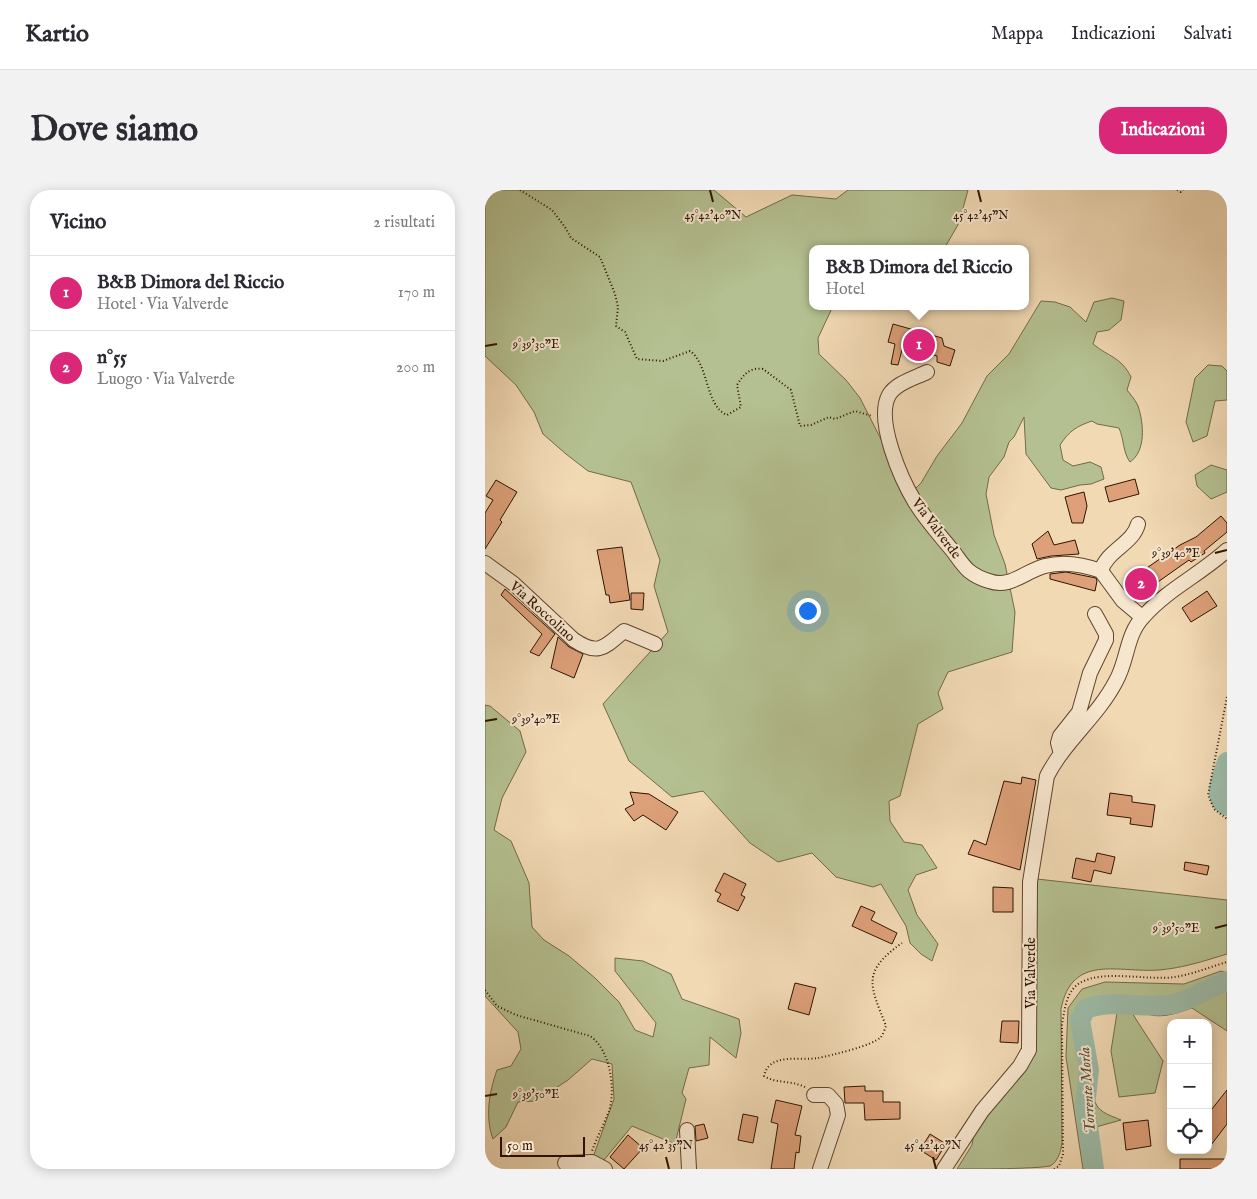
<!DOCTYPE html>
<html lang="it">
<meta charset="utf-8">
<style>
:root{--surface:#fff;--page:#f2f2f3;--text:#2b2b33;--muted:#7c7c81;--line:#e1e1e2;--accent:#db2777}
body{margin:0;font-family:"IM FELL English",serif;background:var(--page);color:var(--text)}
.controls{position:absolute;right:15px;bottom:15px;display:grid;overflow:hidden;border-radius:10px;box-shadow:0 2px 12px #0003}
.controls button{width:45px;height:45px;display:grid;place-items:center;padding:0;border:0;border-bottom:1px solid var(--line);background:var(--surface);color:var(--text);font:25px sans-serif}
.scale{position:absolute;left:15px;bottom:12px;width:85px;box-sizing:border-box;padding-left:5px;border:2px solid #2f1300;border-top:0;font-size:14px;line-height:18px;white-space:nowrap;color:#2f1300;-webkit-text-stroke:4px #f6e6ce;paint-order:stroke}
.you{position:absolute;left:322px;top:420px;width:18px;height:18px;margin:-12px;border:4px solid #fff;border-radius:50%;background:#1a73e8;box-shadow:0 0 0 8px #1a73e833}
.badge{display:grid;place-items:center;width:32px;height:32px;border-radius:50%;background:var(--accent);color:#fff;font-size:16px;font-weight:700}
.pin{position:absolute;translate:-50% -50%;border:2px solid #fff;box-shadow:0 1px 5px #0006}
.popup{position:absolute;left:324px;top:55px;width:220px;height:65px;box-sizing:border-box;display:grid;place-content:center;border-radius:10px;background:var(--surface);filter:drop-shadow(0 1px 4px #0005);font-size:16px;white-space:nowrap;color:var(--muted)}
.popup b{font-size:19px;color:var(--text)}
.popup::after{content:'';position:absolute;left:50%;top:100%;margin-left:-10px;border:10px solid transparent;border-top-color:var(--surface)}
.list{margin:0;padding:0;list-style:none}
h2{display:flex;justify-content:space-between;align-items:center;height:65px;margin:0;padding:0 20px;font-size:21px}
h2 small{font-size:16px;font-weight:400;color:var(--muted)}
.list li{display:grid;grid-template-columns:32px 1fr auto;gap:15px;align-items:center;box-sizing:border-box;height:75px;padding:0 20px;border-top:1px solid var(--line)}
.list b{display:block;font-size:19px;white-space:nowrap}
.list p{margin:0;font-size:16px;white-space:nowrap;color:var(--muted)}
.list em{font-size:16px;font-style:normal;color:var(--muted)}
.icon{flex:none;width:28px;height:28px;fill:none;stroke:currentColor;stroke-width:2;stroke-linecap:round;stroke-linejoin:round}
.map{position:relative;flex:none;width:742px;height:979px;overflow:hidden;border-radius:20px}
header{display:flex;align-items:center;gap:30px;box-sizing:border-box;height:70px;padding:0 25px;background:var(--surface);border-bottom:1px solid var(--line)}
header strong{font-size:24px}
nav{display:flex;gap:28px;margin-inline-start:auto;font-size:18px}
.intro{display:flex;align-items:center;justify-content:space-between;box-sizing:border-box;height:120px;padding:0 30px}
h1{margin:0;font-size:35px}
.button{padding:12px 22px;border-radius:20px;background:var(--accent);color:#fff;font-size:18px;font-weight:700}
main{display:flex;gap:30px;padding:0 30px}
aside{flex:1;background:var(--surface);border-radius:20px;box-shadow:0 2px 12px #0003}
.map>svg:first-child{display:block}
</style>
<header>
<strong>Kartio</strong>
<nav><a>Mappa</a><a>Indicazioni</a><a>Salvati</a></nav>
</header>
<div class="intro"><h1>Dove siamo</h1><a class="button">Indicazioni</a></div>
<main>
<aside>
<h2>Vicino<small>2 risultati</small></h2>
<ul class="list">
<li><span class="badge">1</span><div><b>B&amp;B Dimora del Riccio</b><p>Hotel · Via Valverde</p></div><em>170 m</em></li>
<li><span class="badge">2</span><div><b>n°55</b><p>Luogo · Via Valverde</p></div><em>200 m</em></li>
</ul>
</aside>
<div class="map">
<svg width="742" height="979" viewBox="0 0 742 979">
<rect width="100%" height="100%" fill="#f1d9b4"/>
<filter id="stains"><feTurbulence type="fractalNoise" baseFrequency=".004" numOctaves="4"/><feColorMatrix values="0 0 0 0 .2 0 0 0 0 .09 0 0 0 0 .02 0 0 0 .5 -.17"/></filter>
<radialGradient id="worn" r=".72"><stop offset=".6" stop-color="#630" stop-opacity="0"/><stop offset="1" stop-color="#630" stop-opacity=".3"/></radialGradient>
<!-- green -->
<path fill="#b4c091" stroke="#726a48" d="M0,0H229L261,27L307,5L351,9L363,0H483L474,33L459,59H328V116H348L333,148L334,164L361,190L375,208L401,259L430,299L436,293L452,266L477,233L502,186L524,164L556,111L570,112L585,117L601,132L609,112L627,108L639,111L636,130L624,140L612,142L608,154C624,167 636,167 646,187L642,200C646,205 651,211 653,216C659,234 661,261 645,272C638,263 639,249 634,238L612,234L607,231C592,236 584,241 575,255L578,270L588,276L605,272L616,277L619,289L606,294L595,295L576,300L566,298L541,264L539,227L529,247L524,252L519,267L504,287L501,304L509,345L520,374L530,422L527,462L463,482L453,503L458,519L433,534L415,606L404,611L405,631L419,652L437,655L452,678L431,685L423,700L432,725L453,754L447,771L436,764L425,753L421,736L396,694L388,697L351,687L327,663L293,672L265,653L218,601L187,607L144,571L118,514L183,442L169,396L175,370L146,292L103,281L81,264L58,244L49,222L31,195L0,166Z
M723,175L737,176L742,181V210L730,211L722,246L708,252L701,232L710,188Z
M726,275L742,280V302L726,309L712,296L710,285Z
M0,515L5,516L35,541L41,562L17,608L9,640L26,651L44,693L47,737L59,750L84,766L110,788L134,812L150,840L168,847L171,833L130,781V768L158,771L186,784L197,809L254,829L256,843L251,868L225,847L224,875L204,878L197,903L201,909L190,954L147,936L119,970L108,967L129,909L127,874L107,869L83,890L51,911L33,912L21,937L8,949C0,928 4,902 12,880L26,876L36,859L33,842L0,806Z
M552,689L742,710V764C719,771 698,778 674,780C633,783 587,763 576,819L577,953C576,961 573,972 565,976C548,979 494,979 472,979L487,955L490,937L548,860L551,830Z
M736,781L742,783V841L707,818C695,822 680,828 666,825C641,819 632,801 601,814C597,816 593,821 593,826C591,838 598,844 602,854C610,874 601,895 611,914C615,923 627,926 636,930L611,937L616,979H598L581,867L583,818L597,799L620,792L699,794Z
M632,823H647L678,871L670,903L634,907L626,861Z"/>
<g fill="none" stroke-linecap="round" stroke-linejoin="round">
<!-- river -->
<path stroke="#9cbba8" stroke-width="20" d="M742,572C738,585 726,607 742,616
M609,979L600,916L604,880L595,830L601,819C629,808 660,820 689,814C707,810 724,797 742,791"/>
</g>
<!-- building -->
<path fill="#dda079" stroke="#2f1300" d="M408,134L457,148L459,156L470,160L465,176L452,172V166L418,156L413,175L406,174L410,154L403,152Z
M650,289L654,304L624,312L620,297Z
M11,290L32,302L15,330L17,332L0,359V323L8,310L1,306Z
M599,302L602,316L598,333H587L580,307Z
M736,326L742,333V342L719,361L720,363L706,372L704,370L653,406L643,391L695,355L711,347Z
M563,341L569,355L590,350L594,364L566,366L552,369L547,354Z
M137,357L145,410L125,413L124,405H121L112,360Z
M581,382L611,388L612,391L610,401L565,389V384Z
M20,399L70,444L54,466L45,462L57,444L16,405Z
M722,401L732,416L706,432L697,418Z
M146,403H159L158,420L146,419Z
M73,447L84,457L98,464L89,488L66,478Z
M537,587L551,590L535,680L483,664L489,650L501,655L519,591L536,594Z
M145,602L164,604L193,622L181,640L158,625L149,631L140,619L149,614Z
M625,603L647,606V612L670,615L667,637L645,634L646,628L622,625Z
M612,663L630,667L626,684L609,680L606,692L587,688L591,668L610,672Z
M700,672L724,676L722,685L699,680Z
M239,683L261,694L256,705L260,707L253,721L232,711L236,704L230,701Z
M508,697L528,698V722H508Z
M376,716L390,722L386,730L412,743L407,754L367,736Z
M310,793L331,798L324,825L303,819Z
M517,831H534L533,853L515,852Z
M380,896V901H398V912H415V929L380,930L379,913H360L359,897Z
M742,900V934L723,959V924Z
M291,910L317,916L310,945L316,946L314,963L311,962L309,979H286L293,934L286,932Z
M258,924L273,927L268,953L253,950Z
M663,930L666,956L641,960L638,933Z
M219,934L223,948L211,951L210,936Z
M445,944L461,954L451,970L435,960Z
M143,945L158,958L139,979L125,967Z
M695,969H742V979H695Z"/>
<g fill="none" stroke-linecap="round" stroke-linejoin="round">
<defs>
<path id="minor" d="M442,182C430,188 411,193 404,205C390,230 416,289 430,312C440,329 454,344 467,360C472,366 477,375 484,381C489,385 497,389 504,391C525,399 540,381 560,376C579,371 597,374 616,381
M653,334C648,354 622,360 616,381L638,411L657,427
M0,373L29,394L89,450C113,466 119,458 139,441L170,454
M576,564L573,553L575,546L594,522L605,483L621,450V444L610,424
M329,905H343L351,914L353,925L335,979
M202,940L204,979
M80,973L107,972L120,979
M459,979L497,921L535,876L544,860L545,692L562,586C580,551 613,526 631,491C643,470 641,444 659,426C683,399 716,384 742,360"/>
</defs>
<!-- minor casing -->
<use href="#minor" stroke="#60442d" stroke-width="16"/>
<!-- path -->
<path stroke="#2f1300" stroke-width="2" stroke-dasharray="1 2.5" stroke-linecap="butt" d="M35,0L67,20L80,37L86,48L115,67L130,104L133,117L131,136L140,142L152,169L178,171L205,161C224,174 220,216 242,225L256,217L252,195C259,184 265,177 278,179L306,200L315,236L326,235L344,227L350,229L370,221L387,226
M692,0L696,2L698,0
M742,507L723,605L729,619L742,629
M0,800L12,816L31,825L105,846C125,859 131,899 124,921C119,934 112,947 107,961
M320,897C306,890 292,894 279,886C284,862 316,871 333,868C347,865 387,856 396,847C398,844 400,839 401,836C385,795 376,782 417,753
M569,979L574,976L578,964L577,834C580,819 581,801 595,793C618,779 663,791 690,787C708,784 725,777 742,772"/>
<!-- minor -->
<use href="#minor" stroke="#f6e6ce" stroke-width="14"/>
</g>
<!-- ticks -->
<path fill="none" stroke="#2f1300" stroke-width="2" d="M225,0L228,12M493,0L496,12M0,156L12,154M730,363L742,360M0,531L12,529M730,738L742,735M0,906L12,904M181,967L184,979M448,967L451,979"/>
<g text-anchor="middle" stroke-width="4" stroke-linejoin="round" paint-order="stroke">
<!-- street labels -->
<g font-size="14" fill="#2f1300" stroke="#f6e6ce">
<text transform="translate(452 338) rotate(53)" y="5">Via Valverde</text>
<text transform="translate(58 421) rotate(42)" y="5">Via Roccolino</text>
<text transform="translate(545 783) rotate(-90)" y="5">Via Valverde</text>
</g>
<!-- water labels -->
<g font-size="15" font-style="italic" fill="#554e3b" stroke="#f6e6ce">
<text transform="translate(602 900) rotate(-94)" y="5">Torrente Morla</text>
</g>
</g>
<g font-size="12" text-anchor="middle" fill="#2f1300" stroke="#f6e6ce" stroke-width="4" stroke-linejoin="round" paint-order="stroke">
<text x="228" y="29">45°42'40"N</text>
<text x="496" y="29">45°42'45"N</text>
<text x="51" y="158">9°39'30"E</text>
<text x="691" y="367">9°39'40"E</text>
<text x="51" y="533">9°39'40"E</text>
<text x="691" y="742">9°39'50"E</text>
<text x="51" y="908">9°39'50"E</text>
<text x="181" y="959">45°42'35"N</text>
<text x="448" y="959">45°42'40"N</text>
</g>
<rect width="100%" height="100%" filter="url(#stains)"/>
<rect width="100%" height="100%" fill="url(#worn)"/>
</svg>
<div class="controls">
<button>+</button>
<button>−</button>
<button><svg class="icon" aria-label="locate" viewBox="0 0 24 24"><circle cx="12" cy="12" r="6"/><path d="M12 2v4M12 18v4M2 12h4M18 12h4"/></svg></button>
</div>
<div class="scale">50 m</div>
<div class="you"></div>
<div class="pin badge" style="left:434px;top:155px">1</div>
<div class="popup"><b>B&amp;B Dimora del Riccio</b>Hotel</div>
<div class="pin badge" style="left:656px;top:394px">2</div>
</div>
</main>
